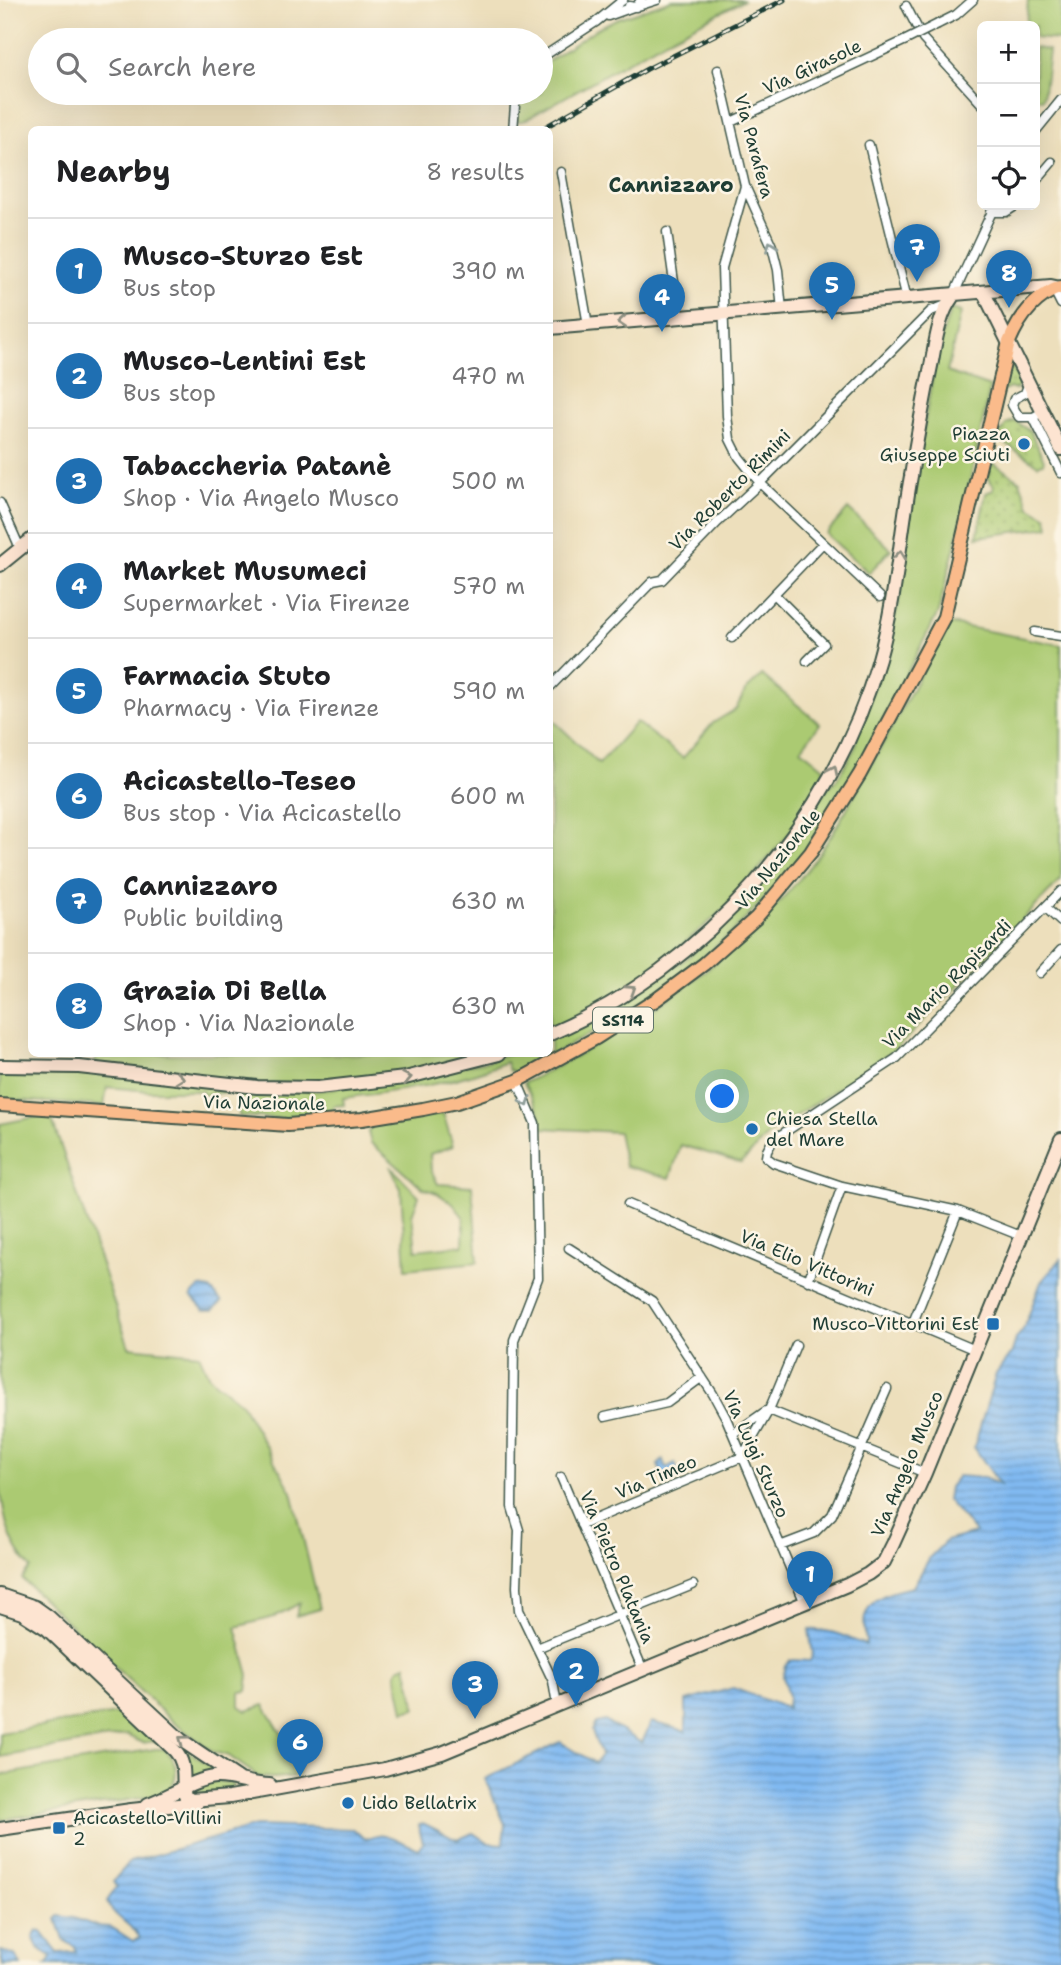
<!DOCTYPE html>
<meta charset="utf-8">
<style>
:root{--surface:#fff;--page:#f6f6f6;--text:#202124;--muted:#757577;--line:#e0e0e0;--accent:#1f6fb2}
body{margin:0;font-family:"Shantell Sans",sans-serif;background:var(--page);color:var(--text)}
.controls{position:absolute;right:21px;top:21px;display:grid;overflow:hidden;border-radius:10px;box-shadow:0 7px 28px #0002}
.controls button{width:63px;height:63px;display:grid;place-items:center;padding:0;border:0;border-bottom:2px solid var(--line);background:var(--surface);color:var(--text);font:35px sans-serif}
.you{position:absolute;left:723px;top:1097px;width:24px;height:24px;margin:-18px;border:5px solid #fff;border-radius:50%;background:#1a73e8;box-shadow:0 0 0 10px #1a73e833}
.badge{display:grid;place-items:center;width:46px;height:46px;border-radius:50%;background:var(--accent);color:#fff;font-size:23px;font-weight:700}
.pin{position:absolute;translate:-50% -58px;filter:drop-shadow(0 2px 4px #0008)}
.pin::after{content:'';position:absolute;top:37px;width:24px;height:21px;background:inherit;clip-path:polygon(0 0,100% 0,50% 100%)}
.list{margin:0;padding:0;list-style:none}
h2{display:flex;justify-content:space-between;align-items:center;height:91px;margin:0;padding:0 28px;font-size:30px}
h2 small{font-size:23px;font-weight:400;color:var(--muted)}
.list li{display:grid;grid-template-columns:46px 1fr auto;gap:21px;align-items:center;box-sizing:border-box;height:105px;padding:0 28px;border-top:2px solid var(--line)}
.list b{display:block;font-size:26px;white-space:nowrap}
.list p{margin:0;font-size:23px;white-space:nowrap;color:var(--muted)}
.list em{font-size:23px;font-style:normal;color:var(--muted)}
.icon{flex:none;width:38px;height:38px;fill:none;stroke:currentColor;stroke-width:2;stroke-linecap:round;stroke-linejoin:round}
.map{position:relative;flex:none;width:1061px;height:1965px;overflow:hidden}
.search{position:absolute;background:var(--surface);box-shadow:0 7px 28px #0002;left:28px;top:28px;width:525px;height:77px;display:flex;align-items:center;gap:18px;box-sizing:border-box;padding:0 24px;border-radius:38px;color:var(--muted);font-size:26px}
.panel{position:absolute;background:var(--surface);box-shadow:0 7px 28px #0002;left:28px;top:126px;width:525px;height:931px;border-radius:10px}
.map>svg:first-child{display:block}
</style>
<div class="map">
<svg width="1061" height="1965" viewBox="0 0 1061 1965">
<defs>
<pattern id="garden-dots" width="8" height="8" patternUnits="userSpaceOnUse" patternTransform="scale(1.75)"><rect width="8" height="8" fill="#abca72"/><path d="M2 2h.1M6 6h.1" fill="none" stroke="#8ba55e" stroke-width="1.8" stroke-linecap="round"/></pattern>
<pattern id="water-rules" width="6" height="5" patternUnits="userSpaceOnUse" patternTransform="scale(1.75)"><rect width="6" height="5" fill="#81baf2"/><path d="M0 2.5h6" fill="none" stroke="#6998c5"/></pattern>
</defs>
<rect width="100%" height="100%" fill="#fcf5e5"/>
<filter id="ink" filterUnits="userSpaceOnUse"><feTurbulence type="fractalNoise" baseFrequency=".0143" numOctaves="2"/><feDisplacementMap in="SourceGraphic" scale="14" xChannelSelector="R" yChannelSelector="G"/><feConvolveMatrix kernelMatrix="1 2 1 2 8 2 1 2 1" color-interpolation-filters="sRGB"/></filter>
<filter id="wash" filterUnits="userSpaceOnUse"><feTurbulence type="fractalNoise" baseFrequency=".00686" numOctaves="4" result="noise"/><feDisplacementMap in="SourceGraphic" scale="28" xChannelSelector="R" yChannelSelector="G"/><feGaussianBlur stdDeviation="1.57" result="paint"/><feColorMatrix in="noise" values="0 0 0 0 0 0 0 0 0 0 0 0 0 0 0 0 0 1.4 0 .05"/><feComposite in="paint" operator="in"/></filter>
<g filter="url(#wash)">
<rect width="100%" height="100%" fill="#eddfbc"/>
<!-- green -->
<path fill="#abca72" stroke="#658453" stroke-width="2" d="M672,0H744L666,40L523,121H517L521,93H541V66L596,29L616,19Z
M1028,0H1061L1060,40L1035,38V26H1026Z
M1035,48L1049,50L1043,99L1035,98Z
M951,309L961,312L947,372L990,387L963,514L938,613L857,769L804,853L772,891L733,932L690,968L619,1018L522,1071L516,1073L509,1070L506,1062C455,1084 398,1091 343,1098L344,1105L333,1106V1117L286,1119L239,1116L240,1091L203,1095L202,1091H149L107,1087L104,1106L0,1099V1074L51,1069L317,1091L488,1061L507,1054H550V1037L594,1022L688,957L722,926L759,886L827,789L837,779L855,748L858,726L881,668L900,596L910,508L937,350Z
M848,509L891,549L869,573L826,534Z
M946,623L1061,645V880L896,1049L768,1135L741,1163L681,1145L670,1178L625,1166L618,1132L541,1128L540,1114L524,1083C634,1029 742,958 815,859C837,830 854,795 872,763C898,717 923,670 946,623Z
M762,675L820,724L801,749L824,768L813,796L789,834L726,908L639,981L550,1031V717L599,764L636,722L683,758L713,723L736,709L745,691Z
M97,1054H493L392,1079L263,1084L95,1064Z
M443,1113L453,1146L430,1154L431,1170L438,1184L472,1186L478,1262L406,1269L401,1189L390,1166L419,1196L412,1215L416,1250L463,1245L464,1218L453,1204L437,1193L423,1188L371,1143L368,1132L375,1122Z
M50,1114L129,1347L199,1354L209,1377L241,1403L292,1492L320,1609L296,1616L300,1603L274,1617L236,1627L249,1675L247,1691L240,1692V1706L247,1711L264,1705L300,1764L298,1776L273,1778L259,1777L229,1756L214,1752L174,1723L22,1579L31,1568C7,1542 5,1520 0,1486V1124Z
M406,1665L416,1708L404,1711L396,1674L399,1668Z
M128,1712L155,1736V1741L143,1743L126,1735L0,1757V1733Z
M179,1745L224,1775L187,1783Z
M155,1749H164C179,1763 180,1778 166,1794L0,1820V1775Z
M212,1780L234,1784L233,1787L228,1792L192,1797L188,1790Z"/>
<!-- garden -->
<path fill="url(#garden-dots)" stroke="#658453" stroke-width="2" d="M1009,360L1020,381V385L1015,390L1010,388L1001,392Z
M1014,421L1030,431L1044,460L1043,463L1038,465L998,439C1002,431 1004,423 1014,421Z
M992,462L1020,481L1029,506L1047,517L1049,527L977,537L986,493L993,490L994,486L987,477Z"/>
<!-- water -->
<path fill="url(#water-rules)" stroke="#507c93" stroke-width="2" d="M1061,1259V1965H46L50,1962L51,1957L38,1947L33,1937L37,1930L42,1932L58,1953L76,1952L75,1947L64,1940L57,1919L59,1916L74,1918L96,1926L111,1927L133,1941L140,1938C132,1924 111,1916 107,1901L117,1887L113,1881L130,1862L256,1826L353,1829L365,1839L377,1835L391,1837L418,1849L423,1842L418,1825L423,1823L457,1840L473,1833L488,1843L503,1844L505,1824L485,1779L560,1742L595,1763L601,1755L592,1731L596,1723L605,1721L642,1743L651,1722L686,1731V1701L733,1688L787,1708L788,1697L783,1676L785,1665L790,1660L810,1661L813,1654L809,1630C829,1628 847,1638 866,1645C866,1636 863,1625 865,1617C870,1595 895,1591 913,1587L930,1557L946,1541L976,1533L947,1500L949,1487L958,1476L984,1478L1000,1485L974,1447L996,1374L1012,1352L1016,1339L1024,1328L1041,1282Z
M200,1287L210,1289L222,1302L213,1310H204L191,1296Z
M663,1460L666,1468L675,1463L679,1473L664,1478L658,1465Z
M0,1951L15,1955L21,1965H3Z"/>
</g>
<g filter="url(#ink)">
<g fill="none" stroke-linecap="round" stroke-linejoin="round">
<defs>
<path id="street" d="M629,6L636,7L641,0
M638,6L657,0
M906,6L923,39L982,104
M608,16L633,7
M938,24L956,15L973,0
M541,58L596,22L623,0
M718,70L745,186L772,246L778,270L782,310
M731,122L906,40
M513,130L516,93
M1035,132L1061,100
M869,145L907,299
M561,172L588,325
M1035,182L1052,162
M745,186L722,268L727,416L730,439L739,457L760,483L880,597
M991,212H1006L1017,205
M667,232L679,318
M1054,290L1061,304
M953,296L995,205
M1029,383L1025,393L1014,399L1012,405L1019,417H1033
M1043,412L1033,417L1061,473
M0,503L20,548
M774,594L824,644L807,661
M1035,632L1061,636
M732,638L823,543
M550,687L652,582L662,580L718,522L760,483L931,311L946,305
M1046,908L1061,922
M1040,973L1061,950
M517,1081L535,1123L538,1278L514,1340L512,1507L519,1530L517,1587L519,1610L553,1681L557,1706
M628,1204L973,1349
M1021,1236L958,1211L842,1186L774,1163L766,1157L767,1151L773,1140L897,1058L1061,891
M569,1248L652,1301L713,1394L726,1418L805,1603
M808,1281L842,1186
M912,1325L958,1211
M796,1345L769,1410L925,1473
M605,1417L667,1403L702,1377
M733,1434L766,1411
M561,1477L643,1670
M581,1525L742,1457L769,1410
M780,1546L814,1533L832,1515L887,1389
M537,1648L693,1585"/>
<path id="secondary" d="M984,293L1061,449
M550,328L1051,286L1060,288
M0,565L32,539
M550,1034C705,968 833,821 879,659C896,599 900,537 911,476C917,437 924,399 932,361C936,339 939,315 953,296
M0,1066L79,1067L257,1087L318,1088L405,1078L499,1054
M0,1595L35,1607L49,1617L181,1740L239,1779
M0,1606L22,1613L47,1629L175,1751C188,1765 181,1779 185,1796L191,1800L230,1797L385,1769L442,1753L847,1585L868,1574L884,1562L893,1544L925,1473L1061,1139
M148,1804C169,1797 194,1779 215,1777C234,1776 251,1785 270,1785
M0,1829L131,1810L197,1803"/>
<path id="primary" d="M0,1105L288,1125L362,1119L423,1109L457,1102L517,1081L596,1038L657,999L704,964L756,918L811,852L860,774L944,617L1009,342C1019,318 1035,296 1061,287"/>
</defs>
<!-- street casing -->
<use href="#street" stroke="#3e5548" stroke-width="11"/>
<!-- secondary casing -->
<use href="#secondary" stroke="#3e5548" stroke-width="16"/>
<!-- primary casing -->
<use href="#primary" stroke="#3e5548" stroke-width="16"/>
<!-- street -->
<use href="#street" stroke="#fff" stroke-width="8"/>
<!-- secondary -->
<use href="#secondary" stroke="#fde4d1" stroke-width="12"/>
<!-- primary -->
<use href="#primary" stroke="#fabb8b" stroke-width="12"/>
<defs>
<path id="rail" d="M540,130L647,69L784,0"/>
</defs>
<!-- rail casing -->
<use href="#rail" stroke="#1f3d34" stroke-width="5"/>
<!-- rail -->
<use href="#rail" stroke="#fcf5e5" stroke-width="2.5" stroke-dasharray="8" stroke-linecap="butt"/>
<defs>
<path id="street-bridge" d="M906,40L938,24"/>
</defs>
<!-- street-bridge casing -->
<use href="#street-bridge" stroke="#3e5548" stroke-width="11" stroke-linecap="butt"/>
<!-- street-bridge -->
<use href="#street-bridge" stroke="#fff" stroke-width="8"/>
</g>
<!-- one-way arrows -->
<defs><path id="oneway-chevron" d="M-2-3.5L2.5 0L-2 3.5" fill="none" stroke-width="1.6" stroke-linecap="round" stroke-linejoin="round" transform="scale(1.75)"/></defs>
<g stroke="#8f9e9a">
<use href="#oneway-chevron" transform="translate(771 246) rotate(-110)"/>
<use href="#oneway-chevron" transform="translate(526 1102) rotate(66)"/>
</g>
<g stroke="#8e9082">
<use href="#oneway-chevron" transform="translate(622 322) rotate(176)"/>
<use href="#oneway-chevron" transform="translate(900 555) rotate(-83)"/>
<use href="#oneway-chevron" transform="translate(833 770) rotate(-64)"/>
<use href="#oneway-chevron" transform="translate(631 990) rotate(-33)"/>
<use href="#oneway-chevron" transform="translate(180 1078) rotate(7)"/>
<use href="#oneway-chevron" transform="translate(407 1078) rotate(-11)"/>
<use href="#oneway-chevron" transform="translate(183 1740) rotate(-143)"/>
</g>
</g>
<!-- markers -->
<g fill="#1f6fb2" stroke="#fcf5e5" stroke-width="2.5">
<circle cx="1024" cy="444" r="7"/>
<circle cx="752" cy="1129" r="7"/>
<rect x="986" y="1317" width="14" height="14" rx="3.5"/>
<circle cx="348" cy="1803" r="7"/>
<rect x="52" y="1821" width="14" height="14" rx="3.5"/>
</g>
<g text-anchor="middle" stroke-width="5" stroke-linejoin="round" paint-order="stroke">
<!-- shield labels -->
<rect fill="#fcf5e5" stroke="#617469" stroke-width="2" x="593" y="1007.5" width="60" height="25" rx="5"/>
<g font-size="16" font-weight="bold" fill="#1f3d34">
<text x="623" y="1026">SS114</text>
</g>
<!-- street labels -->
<g font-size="18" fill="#1f3d34" stroke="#fcf5e5">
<text transform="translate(812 67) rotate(-25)" y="6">Via Girasole</text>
<text transform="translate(754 146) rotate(75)" y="6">Via Parafera</text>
<text transform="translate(730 490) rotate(-45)" y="6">Via Roberto Rimini</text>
<text transform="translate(778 859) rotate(-51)" y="6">Via Nazionale</text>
<text transform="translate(947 984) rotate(-45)" y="6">Via Mario Rapisardi</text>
<text transform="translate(264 1103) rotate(1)" y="6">Via Nazionale</text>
<text transform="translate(807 1263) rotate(23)" y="6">Via Elio Vittorini</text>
<text transform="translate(756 1454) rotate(66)" y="6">Via Luigi Sturzo</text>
<text transform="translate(907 1464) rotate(-67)" y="6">Via Angelo Musco</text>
<text transform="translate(656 1477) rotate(-23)" y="6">Via Timeo</text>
<text transform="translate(617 1567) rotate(67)" y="6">Via Pietro Platania</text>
</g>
<!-- poi labels -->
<g font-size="18" fill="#1f3d34" stroke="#fcf5e5" text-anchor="start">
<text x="1010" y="440" text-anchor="end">Piazza<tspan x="1010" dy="21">Giuseppe Sciuti</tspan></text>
<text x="766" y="1125">Chiesa Stella<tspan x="766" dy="21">del Mare</tspan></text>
<text x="979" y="1330" text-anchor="end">Musco-Vittorini Est</text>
<text x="362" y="1809">Lido Bellatrix</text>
<text x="73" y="1824">Acicastello-Villini<tspan x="73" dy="21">2</tspan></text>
</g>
<!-- quarter labels -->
<g font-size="21" font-weight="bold" fill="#1f3d34" stroke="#fcf5e5">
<text x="671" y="192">Cannizzaro</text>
</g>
</g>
</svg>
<div class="controls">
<button>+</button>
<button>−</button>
<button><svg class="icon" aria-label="locate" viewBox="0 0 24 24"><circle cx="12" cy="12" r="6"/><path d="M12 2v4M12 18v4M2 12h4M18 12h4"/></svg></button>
</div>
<div class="you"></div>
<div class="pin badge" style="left:810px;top:1609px">1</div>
<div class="pin badge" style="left:576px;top:1706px">2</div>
<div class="pin badge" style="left:475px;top:1719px">3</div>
<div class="pin badge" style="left:662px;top:332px">4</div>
<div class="pin badge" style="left:832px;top:320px">5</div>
<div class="pin badge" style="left:300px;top:1777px">6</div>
<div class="pin badge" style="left:917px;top:282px">7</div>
<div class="pin badge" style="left:1009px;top:308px">8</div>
<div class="search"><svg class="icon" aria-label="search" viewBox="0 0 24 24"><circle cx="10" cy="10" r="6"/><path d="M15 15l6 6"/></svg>Search here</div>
<section class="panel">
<h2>Nearby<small>8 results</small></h2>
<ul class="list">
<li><span class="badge">1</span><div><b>Musco-Sturzo Est</b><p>Bus stop</p></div><em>390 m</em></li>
<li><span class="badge">2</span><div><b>Musco-Lentini Est</b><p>Bus stop</p></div><em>470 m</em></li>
<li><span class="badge">3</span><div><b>Tabaccheria Patanè</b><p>Shop · Via Angelo Musco</p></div><em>500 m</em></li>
<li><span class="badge">4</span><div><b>Market Musumeci</b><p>Supermarket · Via Firenze</p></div><em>570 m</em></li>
<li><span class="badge">5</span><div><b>Farmacia Stuto</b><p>Pharmacy · Via Firenze</p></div><em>590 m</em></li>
<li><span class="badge">6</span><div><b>Acicastello-Teseo</b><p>Bus stop · Via Acicastello</p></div><em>600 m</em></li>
<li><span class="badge">7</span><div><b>Cannizzaro</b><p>Public building</p></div><em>630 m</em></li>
<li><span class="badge">8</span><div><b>Grazia Di Bella</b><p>Shop · Via Nazionale</p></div><em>630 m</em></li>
</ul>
</section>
</div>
